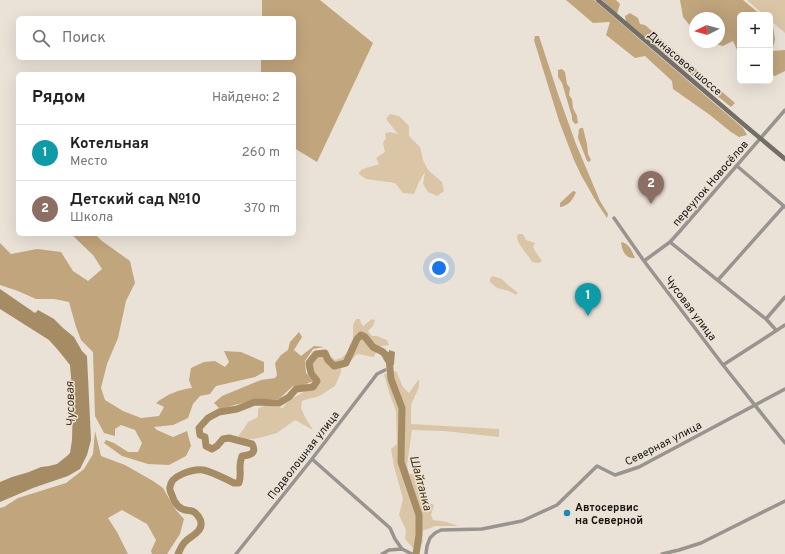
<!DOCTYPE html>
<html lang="ru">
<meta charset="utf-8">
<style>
:root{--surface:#fff;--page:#f2f2f2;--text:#222;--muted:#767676;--line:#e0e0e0;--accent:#1b8bb0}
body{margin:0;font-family:Overpass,sans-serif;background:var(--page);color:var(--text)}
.controls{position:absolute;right:12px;top:12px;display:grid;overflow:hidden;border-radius:6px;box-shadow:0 4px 16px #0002}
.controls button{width:36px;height:36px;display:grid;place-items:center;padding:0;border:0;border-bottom:1px solid var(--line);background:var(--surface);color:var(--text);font:20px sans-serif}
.compass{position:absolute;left:689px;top:12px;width:36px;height:36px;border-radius:50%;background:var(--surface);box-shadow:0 4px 16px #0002;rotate:265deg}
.you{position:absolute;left:439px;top:268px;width:14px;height:14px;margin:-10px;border:3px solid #fff;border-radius:50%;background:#1a73e8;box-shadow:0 0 0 6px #1a73e833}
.badge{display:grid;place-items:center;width:26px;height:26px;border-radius:50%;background:var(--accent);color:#fff;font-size:13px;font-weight:700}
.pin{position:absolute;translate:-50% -33px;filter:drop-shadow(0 1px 2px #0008)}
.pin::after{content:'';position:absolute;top:21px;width:14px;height:12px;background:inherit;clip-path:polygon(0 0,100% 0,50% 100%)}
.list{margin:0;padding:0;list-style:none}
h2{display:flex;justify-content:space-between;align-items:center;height:52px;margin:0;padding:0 16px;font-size:17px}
h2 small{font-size:13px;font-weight:400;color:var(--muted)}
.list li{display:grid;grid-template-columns:26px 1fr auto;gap:12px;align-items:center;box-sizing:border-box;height:56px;padding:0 16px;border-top:1px solid var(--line)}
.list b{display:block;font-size:15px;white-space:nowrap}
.list p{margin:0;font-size:13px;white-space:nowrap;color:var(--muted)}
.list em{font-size:13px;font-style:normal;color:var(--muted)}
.icon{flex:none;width:22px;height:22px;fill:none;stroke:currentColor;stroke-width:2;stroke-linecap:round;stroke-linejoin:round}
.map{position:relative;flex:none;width:785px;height:554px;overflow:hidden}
.search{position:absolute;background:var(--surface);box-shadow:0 4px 16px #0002;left:16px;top:16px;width:280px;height:44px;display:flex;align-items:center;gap:10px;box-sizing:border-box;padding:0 14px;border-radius:6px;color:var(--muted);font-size:15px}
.panel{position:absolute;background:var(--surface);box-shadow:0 4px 16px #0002;left:16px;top:72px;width:280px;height:164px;border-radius:6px}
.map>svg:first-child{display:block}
</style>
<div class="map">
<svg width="785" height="554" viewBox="0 0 785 554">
<rect width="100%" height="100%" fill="#eae2d7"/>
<!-- green -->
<path fill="#dac5a7" d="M747,0H785V33L770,20V15H764Z
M390,114L399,116L409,126V136L420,147L423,160L428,170L442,182L444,191L437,196L428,192L423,184L425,172L419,182L414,194L403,193L395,183L366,179L359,174V172C364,167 372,167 379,164L376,158L385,152L383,143L386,138L385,133L390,132L398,134L386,119Z
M519,234H523L526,240L535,243L533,247L535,251L542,261L539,263L532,262C528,254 516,244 517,235Z
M493,276L502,279L508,285L518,293L516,295L509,291L497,288L490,282V278Z
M356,319H360L361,323L363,326L372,319L375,320L373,326L368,331L372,336H377L387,340L389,345L378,347L374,357C367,357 364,354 357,354L348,364L341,368V372L335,386C330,389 326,392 321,395C319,397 306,399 302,401L301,408L305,417L313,430L295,420L277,433L263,437L253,439H245L238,436L243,430L248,422L258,417V409C266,403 274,406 283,408C285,405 287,402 289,401C297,395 310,390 314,381C312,378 309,376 308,373C304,366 308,358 314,354C317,352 319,350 323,351C327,351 331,357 335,360L341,358L347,353L349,347L353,340V325Z
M396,371L403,387L409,393L419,379V387L411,405V424L499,429V437L444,431L412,430L407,465L409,474H413L421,477L423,486L425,489L427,502L434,505L431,515L433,520L447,522L458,526H435L428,529L421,531L423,541L420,549L412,547L405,539L406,530L399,515L403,499L394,466L391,449L397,444L396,411L389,392L384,374Z"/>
<!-- forest -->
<path fill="#c0a57d" d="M262,0H320L373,43L317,162L294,148V74H261V58H294V18H262Z
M566,0H594L743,128L747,135L739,137L731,132L710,115L673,89L672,81L645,56L635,58L606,35L610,22L593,23Z
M602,0H616L620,4L617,14Z
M680,0H743L761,15H740V51L738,52L733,41L723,46L707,42H719V18H695V32L683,17Z
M630,13L638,18L640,24L645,25L735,103L731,107L626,22L625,16Z
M770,23L773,26L775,40L772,51L785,50V71L775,76L770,74Z
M535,36H539L558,94L576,144L600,201L608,214L607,218L597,203L581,175L574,160L559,121L534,40Z
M562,69L565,72L567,84L570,88L569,95L572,99L573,108L577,116L578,123L575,124L572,120V116L570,110L562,83L558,77V70Z
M581,128H583L587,144L588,154L591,160L589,162L587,161L578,138L579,129Z
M573,191L576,192C573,200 568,206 560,207V203Z
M71,234H95L102,241L130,261L135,283L126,301L118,338L107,364L101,388L105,400L123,411L141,418L159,416L164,407L156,403C168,394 177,390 192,388L189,380L191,368L204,362L215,361L225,367L229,362L224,351L241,352L264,362V372L255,377L216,386L210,394L200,396L193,404L188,418L173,425L154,427L157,430L173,437L187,431L191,446L186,456L169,465L148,464L122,456L104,443L106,440L114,443L128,452H138L142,443L135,430L121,425L115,429V436L104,433L95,416L93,352L81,340L76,327L69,302L54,299H36L18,291L0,285V243L11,254L37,249L61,252L73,271L88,281L102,269L93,255Z
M621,242C629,243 632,251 635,258C625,259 622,250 621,242Z
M299,332L302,337L294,350L301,356L314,346L324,347L313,349L305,361L306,373L313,381L304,385L293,386L279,399H257L220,409L214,403L222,396L261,380L275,378L277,375L275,363L281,355L288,350L290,342Z
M95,431L101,456L125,465L153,481L163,488L175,509L184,519L180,534L167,554H152L151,551L156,540L147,524L122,510L108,518L117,532L128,554H0V508L4,507L18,498L66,483L84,469L93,454Z"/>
<!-- water -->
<path fill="#a68c65" d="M0,289L35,313L38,310L54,319L63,328L74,337L82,351L87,356L91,440L87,455L80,469L68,476L33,488L0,502V482L12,477L29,472L41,467L49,466L57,464L67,456L70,453L72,440L73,402L70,365L58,350L49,340L0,309Z
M376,348L389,352V350L395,352L394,364L392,368H388V365C383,360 384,359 381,355C379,352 377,353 376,348Z"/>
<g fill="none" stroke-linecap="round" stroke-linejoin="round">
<!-- river -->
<path stroke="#a68c65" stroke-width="7" d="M389,359L391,379L402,408L401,462L419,515V535L416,554
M178,554C180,550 182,544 186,541C191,536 202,532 201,523C201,519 196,512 192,511C186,510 183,511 178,506C175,503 173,499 172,495C171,493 169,490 170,487C171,475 193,469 203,470C209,471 228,480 234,483H239C241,477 240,472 240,466C240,463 241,459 242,456C251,455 257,453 252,444L229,438L223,439L217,446L212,449L206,446L205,437L200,435L199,428L208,418L219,412L237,409L255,402L279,403L289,397L296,389L313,387L317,381L311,373L309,363L316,354L325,353L328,360L334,366L346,363L357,339L361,335L365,337L373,347L383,352"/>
<!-- street -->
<path stroke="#989490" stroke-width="3.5" d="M737,166L785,207
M614,218L644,261L723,365L785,443
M670,242L766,319L776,330
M644,261L670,242L680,231L785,110
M718,280L784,206
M766,319L785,297
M723,365L785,325
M312,459L390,528L395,539L402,549L389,550L382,554
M402,549L412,554
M236,554L312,459L377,374L385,370
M426,554L427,546L430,538L435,533L441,530L482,529L522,521L557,505L597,466L615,475L639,467L785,389
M662,554L679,550L701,543L785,501"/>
<!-- secondary -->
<path stroke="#736f68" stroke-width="4.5" d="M598,0L742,123L785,159"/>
</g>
<!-- markers -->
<circle fill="#1b8bb0" stroke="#eae2d7" stroke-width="1.5" cx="567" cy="513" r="4"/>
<g text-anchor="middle" stroke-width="3" stroke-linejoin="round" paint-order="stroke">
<!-- street labels -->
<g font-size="11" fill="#181511" stroke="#eae2d7">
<text transform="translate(685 63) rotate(40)" y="4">Динасовое шоссе</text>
<text transform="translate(710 183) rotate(-49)" y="4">переулок Новосёлов</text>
<text transform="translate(691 308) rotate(53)" y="4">Чусовая улица</text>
<text transform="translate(663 443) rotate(-27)" y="4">Северная улица</text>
<text transform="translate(303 455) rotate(-52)" y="4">Подволошная улица</text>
</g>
<!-- poi labels -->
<g font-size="11" font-weight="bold" fill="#181511" stroke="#eae2d7" text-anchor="start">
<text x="575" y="511">Автосервис<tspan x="575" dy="13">на Северной</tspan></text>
</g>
<!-- water labels -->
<g font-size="12" font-style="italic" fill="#463211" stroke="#eae2d7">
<text transform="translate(70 404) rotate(-92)" y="4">Чусовая</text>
<text transform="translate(421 483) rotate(75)" y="4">Шайтанка</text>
</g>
</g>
</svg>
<div class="controls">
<button>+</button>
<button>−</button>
</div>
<svg class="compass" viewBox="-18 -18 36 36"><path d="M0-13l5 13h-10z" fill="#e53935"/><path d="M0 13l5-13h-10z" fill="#767676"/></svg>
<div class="you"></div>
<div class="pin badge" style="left:588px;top:316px;background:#0f9aa8">1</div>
<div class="pin badge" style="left:651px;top:204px;background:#8d6e63">2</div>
<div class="search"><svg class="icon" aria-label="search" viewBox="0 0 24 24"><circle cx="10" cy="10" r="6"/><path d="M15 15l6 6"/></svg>Поиск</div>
<section class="panel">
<h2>Рядом<small>Найдено: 2</small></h2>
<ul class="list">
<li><span class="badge" style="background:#0f9aa8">1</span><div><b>Котельная</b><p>Место</p></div><em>260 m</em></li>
<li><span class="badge" style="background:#8d6e63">2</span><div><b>Детский сад №10</b><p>Школа</p></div><em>370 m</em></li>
</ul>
</section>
</div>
